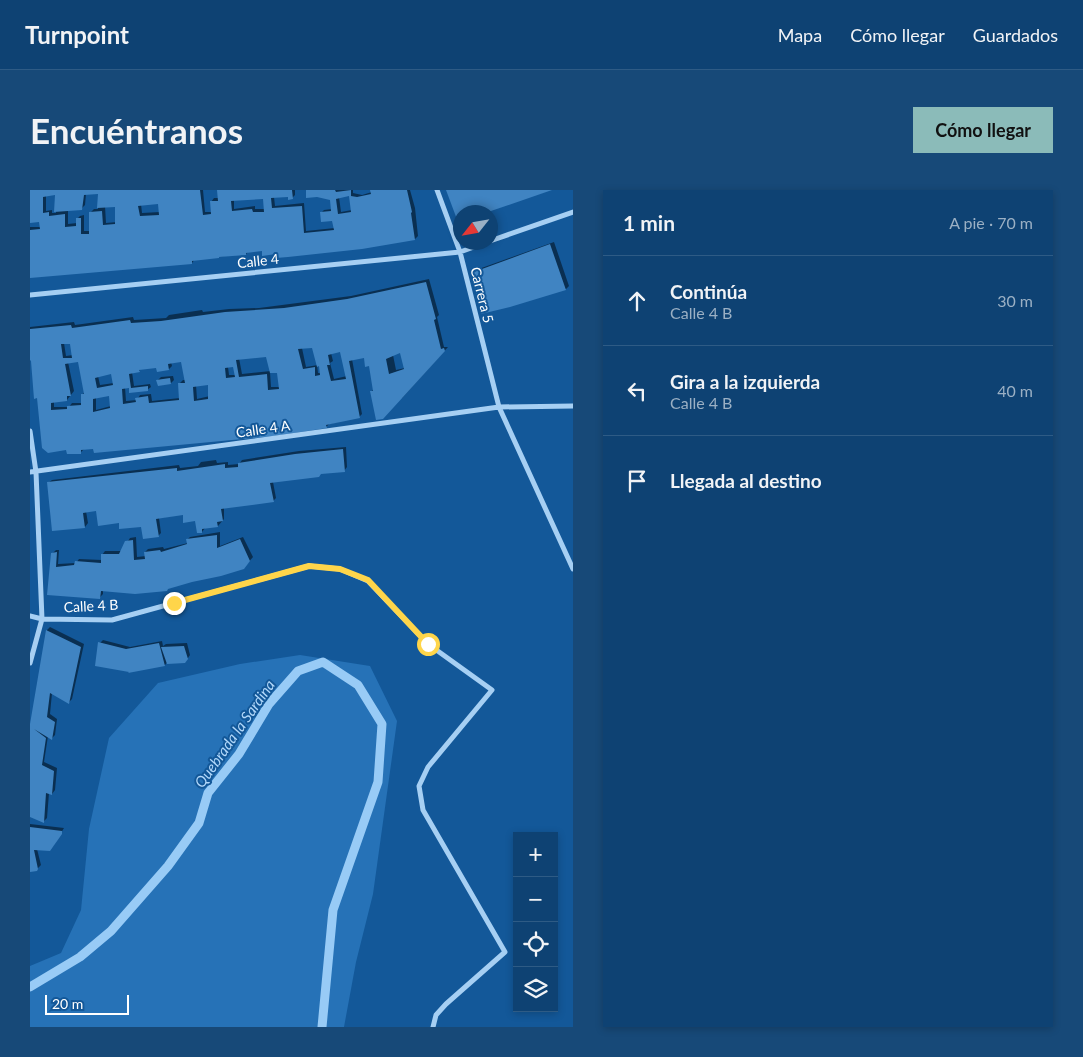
<!DOCTYPE html>
<html lang="es">
<meta charset="utf-8">
<style>
:root{--surface:#0e4273;--page:#174978;--text:#f1f3f6;--muted:#9bb0c4;--line:#2e5b85;--accent:#8bbbb9}
body{margin:0;font-family:Lato,sans-serif;background:var(--page);color:var(--text)}
.controls{position:absolute;right:15px;bottom:15px;display:grid;overflow:hidden;border-radius:0px;box-shadow:0 2px 8px #0003}
.controls button{width:45px;height:45px;display:grid;place-items:center;padding:0;border:0;border-bottom:1px solid var(--line);background:var(--surface);color:var(--text);font:25px sans-serif}
.compass{position:absolute;left:423px;top:15px;width:45px;height:45px;border-radius:50%;background:var(--surface);box-shadow:0 2px 8px #0003;rotate:239deg}
.scale{position:absolute;left:15px;bottom:12px;width:84px;box-sizing:border-box;padding-left:5px;border:2px solid #fff;border-top:0;font-size:14px;line-height:18px;white-space:nowrap;color:#fff;-webkit-text-stroke:4px #135899;paint-order:stroke}
.stop{position:absolute;width:15px;height:15px;margin:-11px;border:4px solid #ffd54a;border-radius:50%;background:#fff}
.stop.end{background:#ffd54a;border-color:#fff;box-shadow:0 1px 5px #0008}
.list{margin:0;padding:0;list-style:none}
h2{display:flex;justify-content:space-between;align-items:center;height:65px;margin:0;padding:0 20px;font-size:21px}
h2 small{font-size:16px;font-weight:400;color:var(--muted)}
.list li{display:grid;grid-template-columns:32px 1fr auto;gap:15px;align-items:center;box-sizing:border-box;height:90px;padding:0 20px;border-top:1px solid var(--line)}
.list b{display:block;font-size:19px;white-space:nowrap}
.list p{margin:0;font-size:16px;white-space:nowrap;color:var(--muted)}
.list em{font-size:16px;font-style:normal;color:var(--muted)}
.icon{flex:none;width:28px;height:28px;fill:none;stroke:currentColor;stroke-width:2;stroke-linecap:round;stroke-linejoin:round}
.map{position:relative;flex:none;width:543px;height:837px;overflow:hidden;border-radius:0px}
header{display:flex;align-items:center;gap:30px;box-sizing:border-box;height:70px;padding:0 25px;background:var(--surface);border-bottom:1px solid var(--line)}
header strong{font-size:24px}
nav{display:flex;gap:28px;margin-inline-start:auto;font-size:18px}
.intro{display:flex;align-items:center;justify-content:space-between;box-sizing:border-box;height:120px;padding:0 30px}
h1{margin:0;font-size:35px}
.button{padding:12px 22px;border-radius:0px;background:var(--accent);color:#111;font-size:18px;font-weight:700}
main{display:flex;gap:30px;padding:0 30px}
aside{flex:1;background:var(--surface);border-radius:0px;box-shadow:0 2px 8px #0003}
.map>svg:first-child{display:block}
</style>
<header>
<strong>Turnpoint</strong>
<nav><a>Mapa</a><a>Cómo llegar</a><a>Guardados</a></nav>
</header>
<div class="intro"><h1>Encuéntranos</h1><a class="button">Cómo llegar</a></div>
<main>
<div class="map">
<svg width="543" height="837" viewBox="0 0 543 837">
<rect width="100%" height="100%" fill="#135899"/>
<!-- green -->
<path fill="#2672b7" d="M270,465L340,476L367,531L343,704L326,772L314,837H0V776L31,763L51,720L59,639L79,548L128,493L210,474Z"/>
<!-- shadow -->
<path fill="#0007" fill-rule="evenodd" d="M0,0H265V5L262,8L259,6L244,7L245,16L274,13L276,41L305,38L303,30L291,23L294,20L302,19L301,9L277,0H323V3L332,5L342,2L341,0H380L385,18L388,46L385,49L247,63L233,60L218,62L216,64L165,69L162,73L0,87V37H11L10,31H0ZM173,0H189V8H184L181,12L182,22H175ZM69,2L68,19H64L61,22V41H54V25L50,26L47,29V33L38,34V20L51,19L55,15L56,4ZM26,4V23H22V20L16,21V5ZM320,5L322,20L311,22L309,7ZM234,8L235,19H225V16L204,19V9ZM129,13L130,22L112,23L111,14ZM86,15L87,32L76,33L75,16Z
M417,0H519L454,22H430V30L429,31Z
M524,52L539,96L536,99L442,83L446,80Z
M399,89L409,125L407,127L414,157H418L372,208L341,202L344,199L338,166L322,169L332,224L329,227L299,234L296,237L54,259L51,262L38,259L18,262L3,170L0,169V137L44,132L45,135L103,127L104,130L136,128L139,125L172,120L173,122L199,119L229,118L321,106ZM34,153H41L43,165L36,166ZM283,157L288,175L276,177L272,158ZM311,161L317,186L304,189L300,173L303,171L301,163ZM371,161L375,178L366,180L363,165ZM237,166L241,181L212,184L209,168ZM49,170L55,202L52,205V213H42L39,217H24V211L37,210L44,201L38,172ZM152,171L156,190H153L149,194L150,208L122,211L121,204L110,205L107,210L96,211L95,197H100V202L117,200L121,197L120,194L104,196L102,182L109,181L111,178L127,177L139,179L142,176L141,172ZM287,175H290L291,183H288ZM204,176L206,185H199L198,177ZM82,182L84,193L70,195L68,186ZM240,182H248L250,197H241ZM179,193L180,206L167,209L166,195ZM81,205V216L66,220V207Z
M143,186L144,190L141,193L128,190L131,187Z
M316,257L317,277L314,281L292,282L243,292L246,308L243,311L194,318V329L188,336L175,338L172,342L166,329L154,324L129,328L131,343L128,346L113,335L90,332L67,320L56,321L58,333L55,337L18,293L22,290L149,275L150,278L168,276L171,272L186,270L187,273L198,272V275L209,274L212,270L269,261Z
M190,342V356L213,347L223,367L217,374L73,400V404L70,407L19,404L22,364L26,360H29L28,374L46,373L49,369L72,370V365L75,361H92L100,348L106,347L107,367L116,366L115,362L118,359L133,357L134,359L158,353L157,350L160,347Z
M20,437L54,454L42,509L39,512L22,503L20,524L27,529L25,545L22,548L18,546L14,572L27,578L25,600L22,604L19,603L17,628L14,631L0,626V540L17,440Z
M73,450L100,457L132,451L133,456L136,454L157,453L160,465L158,468L138,471L135,475L70,453Z
M0,634L34,638L23,656L7,659L11,675L6,680L0,681Z"/>
<g fill="none" stroke-linecap="round" stroke-linejoin="round">
<!-- stream -->
<path stroke="#98cbf6" stroke-width="9" d="M0,797L50,767L81,741L138,676L169,633L178,603L209,564L239,514L268,481L293,472L328,495L352,534L348,592L303,720L292,837"/>
</g>
<!-- building -->
<path fill="#4084c2" fill-rule="evenodd" d="M0,0H170L173,25L181,24L180,11H188L187,0H262L263,9L258,10V7L241,8L242,18L272,16L274,43L304,40L302,31L291,32L290,22L301,21L300,10L287,7L276,8V0H305L306,2L321,0V6L327,7L341,4L340,0H377L382,22L381,23L385,50L332,59L258,67L246,68V64L232,66V61L216,63V65L189,67V68L162,71V74L0,88V40L10,39L9,32L0,33ZM68,4L67,18L85,17V34L73,35L72,21L59,22V44H51V28H46V36L35,37V24L19,26V22L13,23V7L25,5L24,22L52,20L54,5ZM319,6L321,22L308,24L306,9ZM233,9L234,22H223L222,19L202,21L201,11ZM128,14L129,25L110,26L108,16Z
M416,0H522L458,22H430V32H428Z
M520,54L536,100L480,117L451,124L441,83Z
M396,92L406,129L404,130L411,159L414,158L415,161L353,229L346,230L340,201H343L339,176L335,177L334,168L319,171L330,228L296,235L297,238L244,246L64,263L63,259L51,260V264H37L36,260L18,263L12,258L7,208L4,209L1,171L0,170V139L41,135L42,138L100,130L101,133L131,131L195,122L254,118L317,109ZM31,154H40L42,168H33ZM282,158L287,177L289,176L290,185L285,186V177L273,179L268,159ZM310,162L316,189L301,191L297,175H300L298,165ZM370,163L374,179L359,184L356,169ZM236,167L240,183H247L249,199L238,200L237,184L209,187L206,170ZM48,172L54,204H51V215L37,216V219L21,220V213L37,211V206H41L35,174ZM151,172L155,193H148L149,210L119,213L118,206L105,208L106,212L93,214L92,199L99,198V203L118,201V196L101,198L99,184L110,182L109,180L126,178L127,182L139,180L138,174ZM203,177L205,187L196,188L195,178ZM81,184L83,195L67,198L65,188ZM178,195V209L164,211L163,197ZM79,206L80,218L63,222V209Z
M140,188L141,194L128,196L126,190Z
M313,259L315,282L291,284L289,287L240,293L244,312L191,319L193,331L187,332L188,337L172,339V343H167L165,331L153,333V325L126,329L129,347L113,349L111,337L89,339V333L68,336L66,321L53,323L55,338L22,341L17,292L147,278V281L195,274V278L208,277V273L265,264Z
M187,345V358L210,349L220,371L214,379L191,386L162,392L138,399L137,401L105,404L71,401L70,409L17,405L21,363L27,362L26,377L44,375L45,371L71,373V364H89L95,351L103,350L104,370L115,369L114,362L130,360L131,362L157,354L156,349Z
M16,440L51,457L39,514L20,503L17,527L25,532L22,550L4,539L16,548L12,575L24,581L22,605L16,603L14,633L0,627V534Z
M68,452L96,459L129,453L135,476L98,483L99,482L65,476Z
M154,456L158,469L155,473L137,474L131,457Z
M0,637L32,641V644L20,661L4,660L8,679L7,681L0,682Z"/>
<g fill="none" stroke-linecap="round" stroke-linejoin="round">
<!-- minor -->
<path stroke="#a6cff3" stroke-width="5" d="M407,0L430,62L469,217L543,379
M460,51L543,22
M0,105L430,62L458,52
M0,241L6,282L12,429L0,473
M0,282L469,217L543,216
M0,426L12,429L82,430L279,376L310,379L338,391L398,454L462,500L398,577L389,596L393,620L475,762L416,814L406,825L403,837"/>
</g>
<g fill="none" stroke-linecap="round" stroke-linejoin="round">
<!-- route -->
<path stroke="#ffd54a" stroke-width="6" d="M144,413L279,376L310,379L338,390L398,454"/>
</g>
<g text-anchor="middle" stroke-width="4" stroke-linejoin="round" paint-order="stroke">
<!-- street labels -->
<g font-size="14" fill="#fff" stroke="#135899">
<text transform="translate(228 71) rotate(-6)" y="5">Calle 4</text>
<text transform="translate(452 105) rotate(76)" y="5">Carrera 5</text>
<text transform="translate(233 239) rotate(-8)" y="5">Calle 4 A</text>
<text transform="translate(61 416) rotate(-3)" y="5">Calle 4 B</text>
</g>
<!-- water labels -->
<g font-size="15" font-style="italic" fill="#b2d8fa" stroke="#135899">
<text transform="translate(205 544) rotate(-55)" y="5">Quebrada la Sardina</text>
</g>
</g>
</svg>
<div class="controls">
<button>+</button>
<button>−</button>
<button><svg class="icon" aria-label="locate" viewBox="0 0 24 24"><circle cx="12" cy="12" r="6"/><path d="M12 2v4M12 18v4M2 12h4M18 12h4"/></svg></button>
<button><svg class="icon" aria-label="layers" viewBox="0 0 24 24"><path d="M12 4l9 5-9 5-9-5zM3 14l9 5 9-5"/></svg></button>
</div>
<svg class="compass" viewBox="-18 -18 36 36"><path d="M0-13l5 13h-10z" fill="#e53935"/><path d="M0 13l5-13h-10z" fill="#9bb0c4"/></svg>
<div class="scale">20 m</div>
<div class="stop" style="left:398px;top:454px"></div>
<div class="stop end" style="left:144px;top:413px"></div>
</div>
<aside>
<h2>1 min<small>A pie · 70 m</small></h2>
<ul class="list">
<li><svg class="icon" aria-label="ahead" viewBox="0 0 24 24"><path d="M12 20V5M6 11l6-6 6 6"/></svg><div><b>Continúa</b><p>Calle 4 B</p></div><em>30 m</em></li>
<li><svg class="icon" aria-label="left" viewBox="0 0 24 24"><path d="M17 20v-9H6M10 6l-5 5 5 5"/></svg><div><b>Gira a la izquierda</b><p>Calle 4 B</p></div><em>40 m</em></li>
<li><svg class="icon" aria-label="arrive" viewBox="0 0 24 24"><path d="M6 21V4h12l-3 4 3 4H6"/></svg><div><b>Llegada al destino</b></div></li>
</ul>
</aside>
</main>
